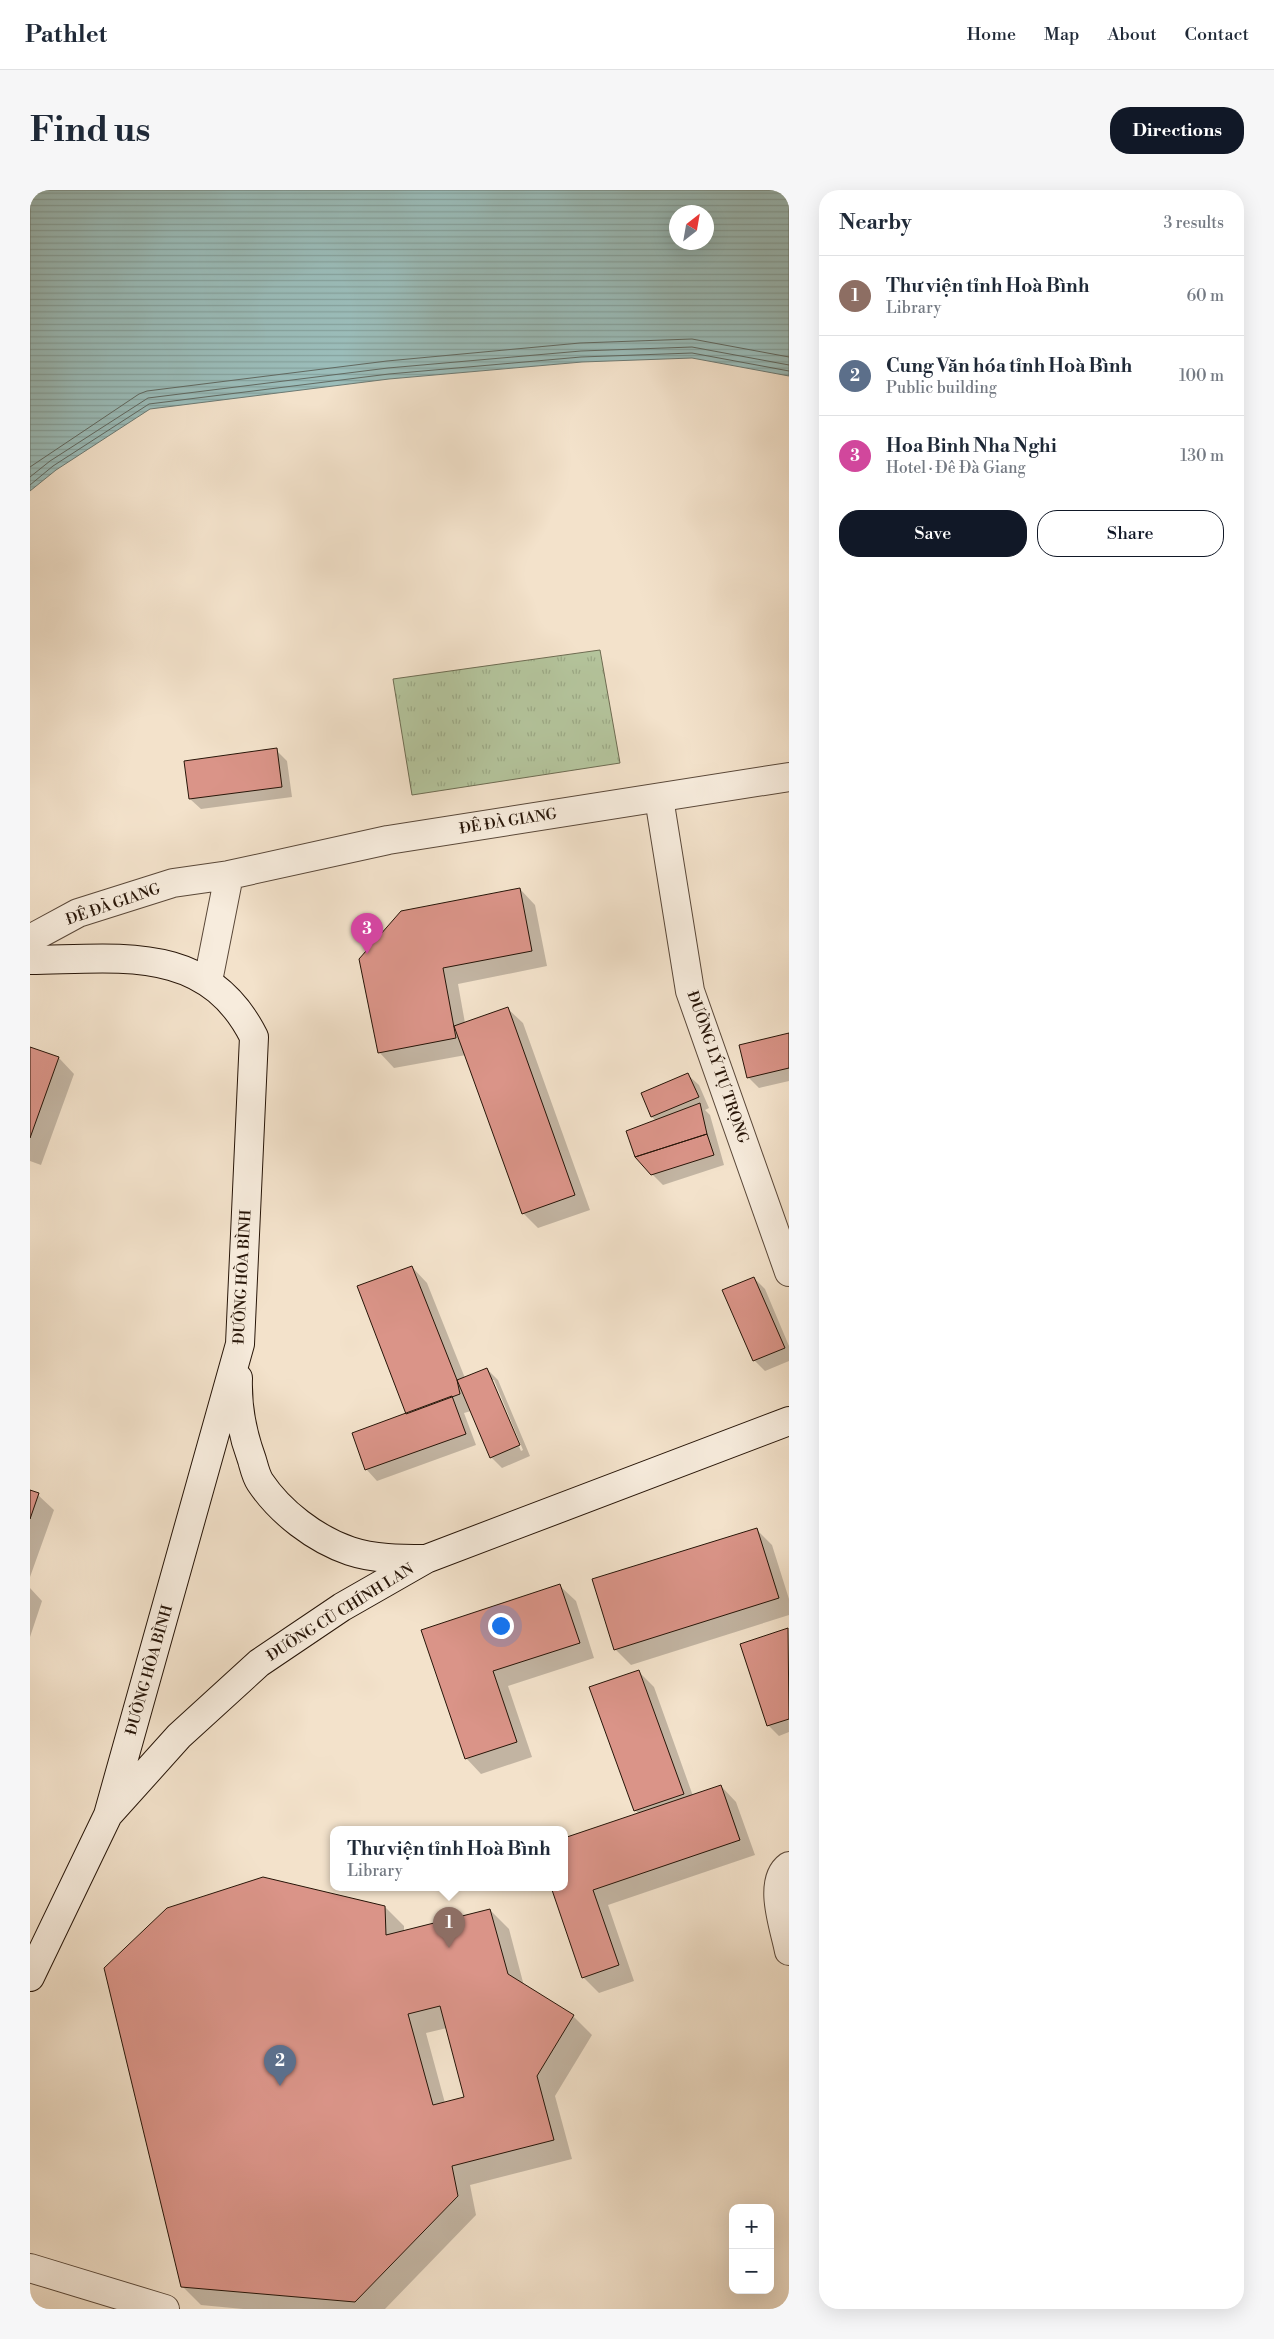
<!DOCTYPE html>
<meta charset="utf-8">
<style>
:root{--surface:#fff;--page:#f6f6f7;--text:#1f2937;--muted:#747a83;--line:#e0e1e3;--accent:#111827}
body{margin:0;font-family:"Libre Bodoni",serif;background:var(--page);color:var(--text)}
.controls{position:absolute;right:15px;bottom:15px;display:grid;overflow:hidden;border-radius:10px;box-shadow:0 5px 20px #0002}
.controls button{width:45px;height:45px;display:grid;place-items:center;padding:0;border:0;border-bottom:1px solid var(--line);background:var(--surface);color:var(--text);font:25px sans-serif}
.compass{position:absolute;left:639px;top:15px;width:45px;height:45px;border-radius:50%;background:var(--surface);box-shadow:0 5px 20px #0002;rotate:31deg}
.you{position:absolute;left:470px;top:1435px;width:18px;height:18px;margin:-12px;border:4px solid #fff;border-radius:50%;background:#1a73e8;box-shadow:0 0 0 8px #1a73e833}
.badge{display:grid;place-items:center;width:32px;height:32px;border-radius:50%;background:var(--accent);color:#fff;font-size:16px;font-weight:700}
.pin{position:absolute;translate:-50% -41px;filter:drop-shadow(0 1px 2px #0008)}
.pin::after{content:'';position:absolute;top:26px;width:18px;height:15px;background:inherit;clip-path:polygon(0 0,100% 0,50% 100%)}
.popup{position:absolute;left:300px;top:1636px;width:238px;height:65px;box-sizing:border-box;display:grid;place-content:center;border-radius:10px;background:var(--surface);filter:drop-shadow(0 1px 4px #0005);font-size:16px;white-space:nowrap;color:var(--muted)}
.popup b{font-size:19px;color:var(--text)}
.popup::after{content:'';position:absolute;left:50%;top:100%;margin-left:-10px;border:10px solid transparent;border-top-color:var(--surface)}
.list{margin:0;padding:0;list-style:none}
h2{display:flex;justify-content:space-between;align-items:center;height:65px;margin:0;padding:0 20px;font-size:21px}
h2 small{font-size:16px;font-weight:400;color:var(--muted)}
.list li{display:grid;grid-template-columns:32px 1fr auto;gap:15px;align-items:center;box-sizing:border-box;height:80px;padding:0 20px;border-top:1px solid var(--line)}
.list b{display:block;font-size:19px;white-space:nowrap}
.list p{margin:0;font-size:16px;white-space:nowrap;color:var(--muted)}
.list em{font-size:16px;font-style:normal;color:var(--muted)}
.actions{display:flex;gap:10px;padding:15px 20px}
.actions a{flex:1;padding:11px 0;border:1px solid var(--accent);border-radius:20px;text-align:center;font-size:18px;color:var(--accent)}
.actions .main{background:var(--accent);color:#fff}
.map{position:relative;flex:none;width:759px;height:2119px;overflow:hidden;border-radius:20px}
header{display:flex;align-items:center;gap:30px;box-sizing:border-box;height:70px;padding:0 25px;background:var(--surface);border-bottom:1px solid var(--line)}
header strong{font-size:24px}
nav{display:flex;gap:28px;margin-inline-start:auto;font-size:18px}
.intro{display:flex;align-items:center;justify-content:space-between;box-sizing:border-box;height:120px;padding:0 30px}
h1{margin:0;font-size:35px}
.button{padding:12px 22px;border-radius:20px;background:var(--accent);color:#fff;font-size:18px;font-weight:700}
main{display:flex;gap:30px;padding:0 30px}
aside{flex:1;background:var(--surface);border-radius:20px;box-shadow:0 5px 20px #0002}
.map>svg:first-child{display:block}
</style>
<header>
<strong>Pathlet</strong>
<nav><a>Home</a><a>Map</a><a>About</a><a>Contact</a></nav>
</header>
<div class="intro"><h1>Find us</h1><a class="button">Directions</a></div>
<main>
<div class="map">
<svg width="759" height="2119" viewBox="0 0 759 2119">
<defs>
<pattern id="grass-tufts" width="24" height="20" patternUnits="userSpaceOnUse" patternTransform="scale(1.25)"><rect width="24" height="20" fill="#b4c49c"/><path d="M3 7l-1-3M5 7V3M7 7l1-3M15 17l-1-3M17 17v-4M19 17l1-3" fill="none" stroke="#9ba885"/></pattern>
<pattern id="water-rules" width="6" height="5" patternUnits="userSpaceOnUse" patternTransform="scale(1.25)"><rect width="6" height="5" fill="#9bbdba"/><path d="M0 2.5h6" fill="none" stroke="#86a29e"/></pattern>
</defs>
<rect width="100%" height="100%" fill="#f3e2cb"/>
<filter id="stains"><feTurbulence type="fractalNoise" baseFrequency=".004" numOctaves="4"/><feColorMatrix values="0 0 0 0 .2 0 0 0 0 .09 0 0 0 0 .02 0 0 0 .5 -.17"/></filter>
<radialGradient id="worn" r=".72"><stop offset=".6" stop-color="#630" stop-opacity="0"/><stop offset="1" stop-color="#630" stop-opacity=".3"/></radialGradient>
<!-- grass -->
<path fill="url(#grass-tufts)" stroke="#6e6c52" d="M570,460L590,573L382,605L363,489Z"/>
<!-- water -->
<path fill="url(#water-rules)" stroke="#6d7a73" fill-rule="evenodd" d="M0,0H759V186L662,168L552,172L359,189L120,219L26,280L0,301ZM646,22H676V52H646Z"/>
<!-- shadow -->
<path fill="#0003" fill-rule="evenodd" d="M246,560L257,571L262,607L171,619L160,609Z
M490,699L505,715L517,776L428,794L435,833L477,818L493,833L560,1020L508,1038L493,1023L436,865L364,878L349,862L331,770Z
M759,844V891L729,898L718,887Z
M0,858L29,868L44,884L11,975L0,971Z
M658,885L669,895L679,918L675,920L680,925L694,975L633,995L622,984L626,931L622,927L613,904Z
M382,1077L397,1093L435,1188L457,1179L468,1190L500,1266L472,1278L461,1267L441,1221L434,1223L446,1255L347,1291L337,1280L323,1244L377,1224ZM461,1190H464L493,1260L491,1261Z
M724,1088L735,1099L759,1156V1171L735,1181L724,1170Z
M0,1302L8,1305L24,1320L0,1387Z
M727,1340L742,1355L759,1409V1425L601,1475L585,1459Z
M530,1396L546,1411L564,1468L478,1496L502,1567L451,1584L436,1568L392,1440Z
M0,1398L12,1411L0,1447Z
M758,1440L759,1542L749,1546L738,1535Z
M608,1481L624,1497L663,1606L691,1596L706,1612L725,1665L578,1715L604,1791L569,1803L553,1787L522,1697H534V1649L609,1624L606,1621L561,1498Z
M355,1717L374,1736V1742L460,1720L479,1739L494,1796L543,1826L562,1845L525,1906L542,1969L440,1995L446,2025L355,2119H213L171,2115L152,2096ZM417,1838L435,1908L415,1913L396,1843Z"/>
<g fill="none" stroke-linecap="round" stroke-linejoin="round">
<!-- shore -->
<path stroke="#616961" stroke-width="1" d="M0,277L109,204L117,201L357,171L550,153L662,149L759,167
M0,287L20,271L118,208L358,178L551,161L662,157L759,175
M0,295L23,276L119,214L359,184L551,167L662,163L759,181"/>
</g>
<!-- building -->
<path fill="#da9488" stroke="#271508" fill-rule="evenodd" d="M247,558L252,597L159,609L154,571Z
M490,698L502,761L413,778L426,848L348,863L329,769L371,721Z
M478,817L545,1005L492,1024L424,836Z
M759,843V878L717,888L709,855Z
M0,857L29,867L0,948Z
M658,883L669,907L621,927L611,903Z
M670,913L677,944L605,967L596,941Z
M677,944L684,965L621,985L605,967Z
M382,1076L427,1190L430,1204L376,1224L327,1096Z
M724,1087L755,1158L723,1171L692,1100Z
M457,1178L490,1255L460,1268L427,1190Z
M422,1206L436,1244L335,1280L322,1243Z
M0,1300L9,1303L0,1329Z
M727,1338L749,1408L584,1460L562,1389Z
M530,1394L550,1453L463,1481L487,1552L435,1569L391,1440Z
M758,1438L759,1529L737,1536L710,1454Z
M609,1480L654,1604L604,1621L559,1497Z
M691,1595L710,1650L563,1700L589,1775L552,1788L521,1697H534V1648Z
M233,1687L355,1716L356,1745L460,1719L478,1784L544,1825L507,1886L524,1950L422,1976L428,2006L325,2112L151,2097L74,1778L137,1718ZM410,1816L434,1907L403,1915L378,1824Z"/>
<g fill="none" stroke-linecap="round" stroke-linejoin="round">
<defs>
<path id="minor" d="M629,608L660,801L759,1082
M759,1676C737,1692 755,1739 759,1761
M0,2078L135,2119"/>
<path id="tertiary" d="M0,749L48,723L143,693L199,685
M178,791L199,685L358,650L759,587"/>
<path id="secondary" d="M0,770C89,769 177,753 224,847L210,1154L78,1625
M208,1188C207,1217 212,1243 222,1270C224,1277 226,1286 230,1292C250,1322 285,1349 320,1361C344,1369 370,1369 396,1369
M0,1787L78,1625L149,1546L229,1473L312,1417L396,1369L759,1231"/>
</defs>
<!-- minor casing -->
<use href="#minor" stroke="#5a4839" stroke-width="30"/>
<!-- tertiary casing -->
<use href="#tertiary" stroke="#5a4839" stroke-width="30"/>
<!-- secondary casing -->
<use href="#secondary" stroke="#271508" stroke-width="30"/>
<!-- minor -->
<use href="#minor" stroke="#f7ecdd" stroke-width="28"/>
<!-- tertiary -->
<use href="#tertiary" stroke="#f7ecdd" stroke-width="28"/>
<!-- secondary -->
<use href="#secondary" stroke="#f7ecdd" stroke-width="28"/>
</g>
<g text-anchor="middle" stroke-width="4" stroke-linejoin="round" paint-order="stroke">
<!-- street labels -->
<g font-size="15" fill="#271508" stroke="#f7ecdd">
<text transform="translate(478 631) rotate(-9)" y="5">ĐÊ ĐÀ GIANG</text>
<text transform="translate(83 714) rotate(-19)" y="5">ĐÊ ĐÀ GIANG</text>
<text transform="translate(688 877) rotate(71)" y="5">ĐƯỜNG LÝ TỰ TRỌNG</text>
<text transform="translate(212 1087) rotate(-87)" y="5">ĐƯỜNG HÒA BÌNH</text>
<text transform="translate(310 1422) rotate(-32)" y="5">ĐƯỜNG CÙ CHÍNH LAN</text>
<text transform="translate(119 1480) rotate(-74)" y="5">ĐƯỜNG HÒA BÌNH</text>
</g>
</g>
<rect width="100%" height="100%" filter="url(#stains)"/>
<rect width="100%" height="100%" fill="url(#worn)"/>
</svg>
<div class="controls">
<button>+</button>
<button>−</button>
</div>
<svg class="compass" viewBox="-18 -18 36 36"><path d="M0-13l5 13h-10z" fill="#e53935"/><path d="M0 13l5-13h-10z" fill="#747a83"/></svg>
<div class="you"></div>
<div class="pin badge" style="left:419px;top:1758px;background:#8d6e63">1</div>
<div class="popup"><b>Thư viện tỉnh Hoà Bình</b>Library</div>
<div class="pin badge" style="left:250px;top:1896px;background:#5c6f8a">2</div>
<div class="pin badge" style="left:337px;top:764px;background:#d1479c">3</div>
</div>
<aside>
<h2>Nearby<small>3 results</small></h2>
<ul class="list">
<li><span class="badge" style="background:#8d6e63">1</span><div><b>Thư viện tỉnh Hoà Bình</b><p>Library</p></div><em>60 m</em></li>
<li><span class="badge" style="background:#5c6f8a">2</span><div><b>Cung Văn hóa tỉnh Hoà Bình</b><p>Public building</p></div><em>100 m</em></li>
<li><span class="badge" style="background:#d1479c">3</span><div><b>Hoa Binh Nha Nghi</b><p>Hotel · Đê Đà Giang</p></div><em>130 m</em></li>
</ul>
<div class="actions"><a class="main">Save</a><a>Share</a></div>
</aside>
</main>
